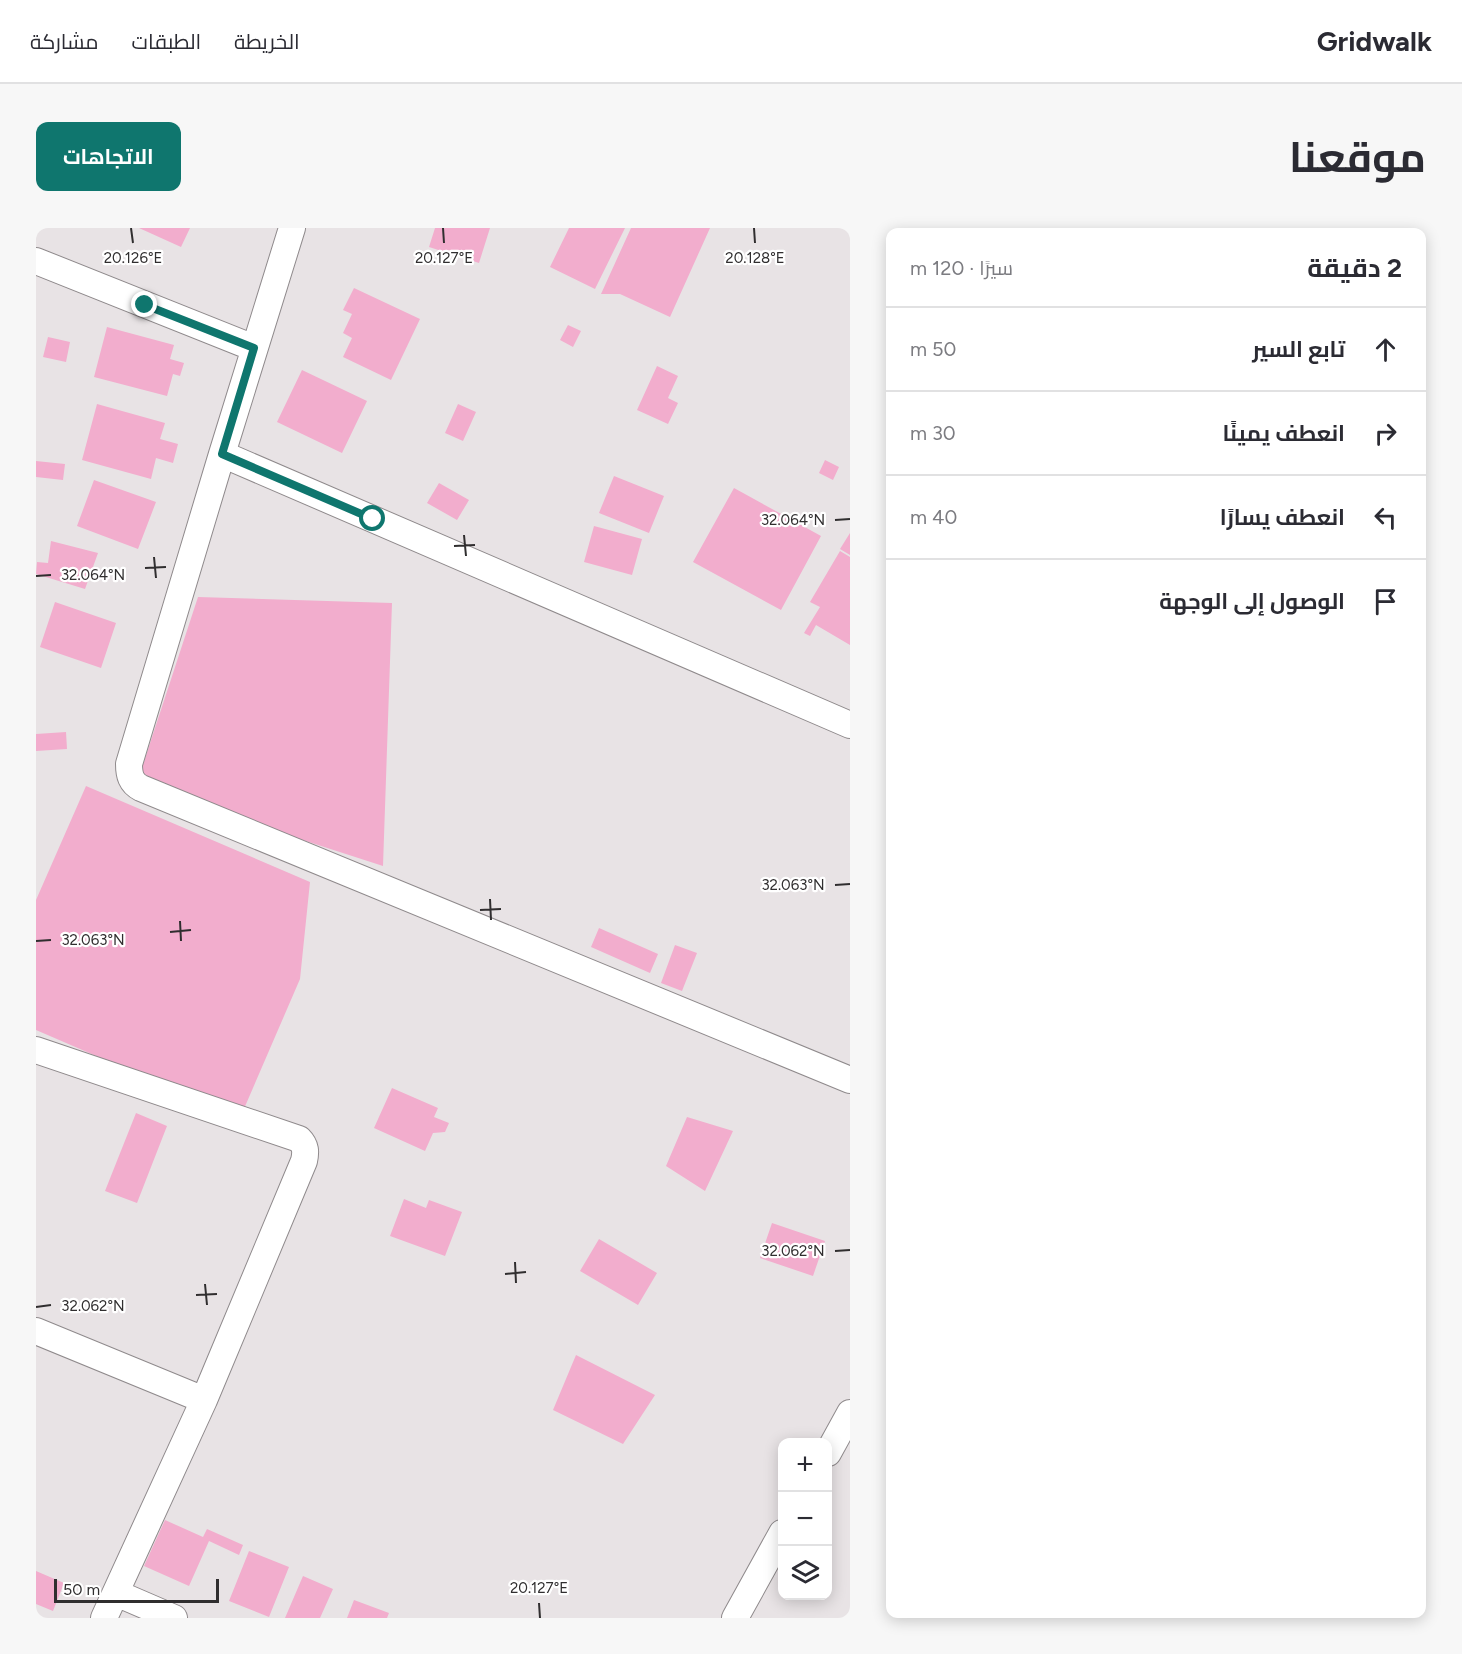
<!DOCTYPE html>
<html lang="ar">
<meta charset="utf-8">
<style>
:root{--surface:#fff;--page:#f7f7f7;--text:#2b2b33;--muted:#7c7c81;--line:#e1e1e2;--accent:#0f766e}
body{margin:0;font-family:Figtree,Cairo,sans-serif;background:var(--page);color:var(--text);direction:rtl}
.controls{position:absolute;right:18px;bottom:18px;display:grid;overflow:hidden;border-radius:12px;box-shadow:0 3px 15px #0003}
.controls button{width:54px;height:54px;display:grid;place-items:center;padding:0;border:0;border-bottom:2px solid var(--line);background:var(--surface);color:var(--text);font:30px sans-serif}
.scale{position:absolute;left:18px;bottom:15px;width:165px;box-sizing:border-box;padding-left:6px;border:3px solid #302e2f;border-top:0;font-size:16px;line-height:21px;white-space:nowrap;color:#302e2f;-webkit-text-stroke:4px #fff;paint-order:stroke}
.stop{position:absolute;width:18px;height:18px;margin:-14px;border:4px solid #0f766e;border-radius:50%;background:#fff}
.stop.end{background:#0f766e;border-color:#fff;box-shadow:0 2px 6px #0008}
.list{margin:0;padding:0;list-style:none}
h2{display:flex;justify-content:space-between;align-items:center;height:78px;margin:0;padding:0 24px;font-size:26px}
h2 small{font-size:20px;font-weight:400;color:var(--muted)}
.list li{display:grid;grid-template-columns:39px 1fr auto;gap:18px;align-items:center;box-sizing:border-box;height:84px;padding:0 24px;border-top:2px solid var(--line)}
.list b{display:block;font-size:22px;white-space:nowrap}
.list em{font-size:20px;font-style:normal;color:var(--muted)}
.icon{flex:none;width:33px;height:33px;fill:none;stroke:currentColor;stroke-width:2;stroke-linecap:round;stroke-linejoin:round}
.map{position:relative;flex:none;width:814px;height:1390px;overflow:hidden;direction:ltr;border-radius:12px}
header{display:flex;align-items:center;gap:36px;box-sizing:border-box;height:84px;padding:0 30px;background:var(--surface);border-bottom:2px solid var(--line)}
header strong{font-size:28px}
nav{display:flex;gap:33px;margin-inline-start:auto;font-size:21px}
.intro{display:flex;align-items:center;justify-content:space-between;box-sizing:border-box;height:144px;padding:0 36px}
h1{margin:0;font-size:42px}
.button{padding:15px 27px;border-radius:12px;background:var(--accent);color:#fff;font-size:21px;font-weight:700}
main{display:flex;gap:36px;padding:0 36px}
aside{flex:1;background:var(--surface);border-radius:12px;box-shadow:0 3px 15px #0003}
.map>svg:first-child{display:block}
</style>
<header>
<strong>Gridwalk</strong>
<nav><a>الخريطة</a><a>الطبقات</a><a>مشاركة</a></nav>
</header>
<div class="intro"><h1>موقعنا</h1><a class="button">الاتجاهات</a></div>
<main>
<aside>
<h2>2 دقيقة<small>سيرًا · 120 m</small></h2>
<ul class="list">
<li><svg class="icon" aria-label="ahead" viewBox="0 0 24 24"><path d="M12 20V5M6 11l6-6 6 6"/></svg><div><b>تابع السير</b></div><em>50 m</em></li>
<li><svg class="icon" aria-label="right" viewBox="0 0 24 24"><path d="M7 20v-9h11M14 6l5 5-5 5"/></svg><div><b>انعطف يمينًا</b></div><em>30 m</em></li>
<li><svg class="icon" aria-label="left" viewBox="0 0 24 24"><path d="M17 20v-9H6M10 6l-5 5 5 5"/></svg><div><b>انعطف يسارًا</b></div><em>40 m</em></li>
<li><svg class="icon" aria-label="arrive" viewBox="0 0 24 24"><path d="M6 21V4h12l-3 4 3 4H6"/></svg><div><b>الوصول إلى الوجهة</b></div></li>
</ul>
</aside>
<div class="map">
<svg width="814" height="1390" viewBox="0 0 814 1390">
<rect width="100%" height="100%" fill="#e8e3e5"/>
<!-- building -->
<path fill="#f2adcd" d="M103,0H154L145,19Z
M399,0H454L443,35L393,19Z
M533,0H589L559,61L514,39Z
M595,0H674L634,89L584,66H565Z
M318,60L384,91L355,152L307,129L316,110L307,105L316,86L307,82Z
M532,97L545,103L537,119L524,112Z
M71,99L138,117L134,131L148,135L144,148L137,146L131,168L58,149Z
M12,109L34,114L30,134L7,129Z
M621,138L642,148L632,170L642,175L632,196L601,182Z
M266,142L331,173L306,225L241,194Z
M61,176L129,195L124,211L142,216L137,235L120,230L115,251L46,232Z
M422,176L440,184L427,213L409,205Z
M789,232L803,239L797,252L783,245Z
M0,233L29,236L27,252L0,249Z
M578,248L628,268L613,305L563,285Z
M58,252L120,274L102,321L41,298Z
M403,255L433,272L421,292L391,275Z
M698,260L785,308L745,382L657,334Z
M558,298L606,311L596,347L548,334Z
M814,305V327L804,321Z
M15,313L62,325L49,361L0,346L1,334L12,335Z
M804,323L814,329V417L780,397L774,408L768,405L784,379L774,374Z
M162,369L356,375L347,638L100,558Z
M19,374L80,395L65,440L4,419Z
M30,504L31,521L0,523V506Z
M50,558L274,654L264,751L204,890L0,802V672Z
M563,700L622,726L614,745L555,719Z
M639,717L661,725L646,763L625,755Z
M356,860L402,880L398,889L413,895L409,904L397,905L389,923L338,900Z
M100,885L131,898L101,975L69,963Z
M651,889L697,903L669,963L630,938Z
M368,971L390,980L393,972L426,984L409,1028L354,1008Z
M736,995L789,1013L777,1048L724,1030Z
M563,1011L621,1045L602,1077L544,1043Z
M540,1127L619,1167L587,1216L517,1182Z
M129,1292L167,1309L171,1301L207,1317L203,1327L173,1313L153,1358L108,1338Z
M213,1323L253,1339L233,1389L193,1373Z
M0,1343L28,1355L17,1383L0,1376Z
M267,1348L297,1361L284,1390H249Z
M318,1372L353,1385L351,1390H311Z"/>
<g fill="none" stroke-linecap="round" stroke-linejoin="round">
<defs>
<path id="minor" d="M256,0L186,226L93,536C93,547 95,555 105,560L814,852
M0,33L218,120
M186,226L814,497
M0,822L263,911C270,918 270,924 268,933L168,1172L68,1390
M0,1103L168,1172
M792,1225L814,1185
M80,1365L138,1390
M699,1390L746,1305"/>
</defs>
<!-- minor casing -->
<use href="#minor" stroke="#8f8a8c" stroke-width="28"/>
<!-- minor -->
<use href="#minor" stroke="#fff" stroke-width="26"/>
</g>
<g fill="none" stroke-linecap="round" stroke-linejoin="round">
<!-- route -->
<path stroke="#0f766e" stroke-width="8" d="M109,77L218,120L186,226L337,291"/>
</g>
<!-- ticks -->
<path fill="none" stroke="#302e2f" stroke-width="2" d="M95,0L97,15M407,0L408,15M718,0L719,15M799,292L814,291M428,307L430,328M418,318L439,317M118,329L120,350M109,340L130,339M0,348L15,347M799,657L814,656M454,671L455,692M444,682L465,681M144,693L145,713M134,704L155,702M0,713L15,712M799,1023L814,1022M479,1034L480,1055M469,1046L490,1044M169,1056L171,1077M160,1067L181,1066M0,1079L15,1077M503,1375L504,1390"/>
<g font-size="15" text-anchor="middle" fill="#302e2f" stroke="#fff" stroke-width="4.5" stroke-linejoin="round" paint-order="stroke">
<text x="97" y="35">20.126°E</text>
<text x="408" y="35">20.127°E</text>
<text x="719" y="35">20.128°E</text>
<text x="757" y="297">32.064°N</text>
<text x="57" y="352">32.064°N</text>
<text x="757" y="662">32.063°N</text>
<text x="57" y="717">32.063°N</text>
<text x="757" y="1028">32.062°N</text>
<text x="57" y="1083">32.062°N</text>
<text x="503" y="1365">20.127°E</text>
</g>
</svg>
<div class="controls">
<button>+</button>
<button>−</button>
<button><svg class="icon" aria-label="layers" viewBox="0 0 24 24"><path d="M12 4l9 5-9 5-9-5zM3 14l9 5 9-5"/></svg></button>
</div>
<div class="scale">50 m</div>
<div class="stop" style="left:337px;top:291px"></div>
<div class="stop end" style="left:109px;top:77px"></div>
</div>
</main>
